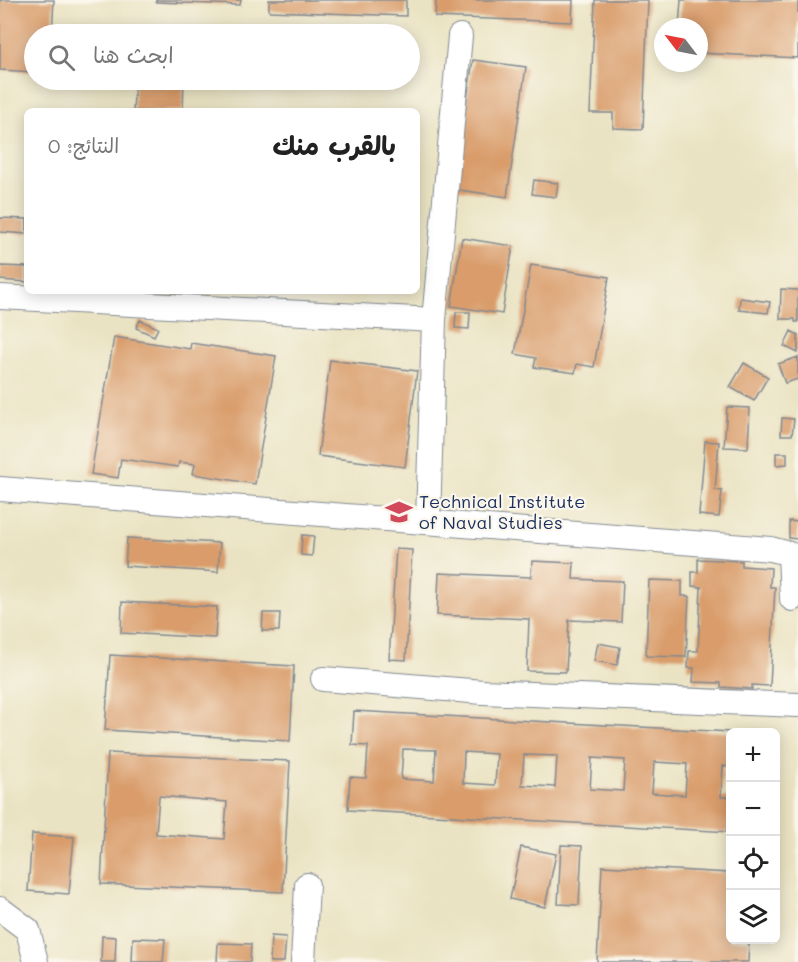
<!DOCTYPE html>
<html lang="ar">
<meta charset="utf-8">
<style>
:root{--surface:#fff;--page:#f2f2f2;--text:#222;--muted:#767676;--line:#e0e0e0}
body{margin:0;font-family:Mali,"Playpen Sans Arabic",sans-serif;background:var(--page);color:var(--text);direction:rtl}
.controls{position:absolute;right:18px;bottom:18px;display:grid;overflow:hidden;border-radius:9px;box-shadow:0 3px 15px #0003}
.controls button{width:54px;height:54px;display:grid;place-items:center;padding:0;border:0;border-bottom:2px solid var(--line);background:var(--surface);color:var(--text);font:30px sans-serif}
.compass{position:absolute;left:654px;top:18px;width:54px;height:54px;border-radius:50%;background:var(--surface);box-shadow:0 3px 15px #0003;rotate:302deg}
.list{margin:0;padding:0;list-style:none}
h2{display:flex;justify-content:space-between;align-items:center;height:78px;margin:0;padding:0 24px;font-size:26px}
h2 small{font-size:20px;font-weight:400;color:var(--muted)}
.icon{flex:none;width:33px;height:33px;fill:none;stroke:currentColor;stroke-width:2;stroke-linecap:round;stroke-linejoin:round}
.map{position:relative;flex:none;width:798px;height:962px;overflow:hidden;direction:ltr}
.search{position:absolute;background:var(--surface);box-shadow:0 3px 15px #0003;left:24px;top:24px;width:396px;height:66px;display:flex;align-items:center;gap:15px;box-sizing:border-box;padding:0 21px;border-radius:33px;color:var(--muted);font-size:22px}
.panel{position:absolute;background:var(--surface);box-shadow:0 3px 15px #0003;left:24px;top:108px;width:396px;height:186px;border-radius:9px;direction:rtl}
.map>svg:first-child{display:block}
</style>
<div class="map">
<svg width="798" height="962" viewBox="0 0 798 962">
<rect width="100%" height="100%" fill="#fbf7ec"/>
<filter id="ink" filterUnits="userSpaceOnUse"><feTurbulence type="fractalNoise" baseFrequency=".0167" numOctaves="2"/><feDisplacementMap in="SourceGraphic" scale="12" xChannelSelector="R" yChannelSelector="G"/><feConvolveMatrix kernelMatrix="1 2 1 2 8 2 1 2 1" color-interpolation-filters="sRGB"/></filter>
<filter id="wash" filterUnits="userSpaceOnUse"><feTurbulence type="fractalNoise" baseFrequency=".008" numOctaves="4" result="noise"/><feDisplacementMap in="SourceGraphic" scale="24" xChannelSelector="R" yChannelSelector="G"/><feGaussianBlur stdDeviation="1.35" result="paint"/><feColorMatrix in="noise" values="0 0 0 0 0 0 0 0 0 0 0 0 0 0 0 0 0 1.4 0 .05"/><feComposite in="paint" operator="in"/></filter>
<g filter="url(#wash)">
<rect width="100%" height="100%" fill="#eae3c3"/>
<g id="blocks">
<!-- building -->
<path fill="#d99c6b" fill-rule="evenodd" d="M0,0H54L52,34H34V72L0,70Z
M156,0H241L240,5L156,2Z
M269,0H406V16L269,11Z
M436,0H573L572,22L435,17Z
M595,0H648L643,129L613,128V113H590Z
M681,0H798V58L699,53V27H679Z
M473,60L526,67L507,197L453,189Z
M135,80H184L183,111H133Z
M534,180L558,183L556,197L532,194Z
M0,218L27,219V234L0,232Z
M462,238L513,246L502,314L451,306Z
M531,265L609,277L594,367L577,364L575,373L534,367L536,358L515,354Z
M0,266L27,267V282L0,280Z
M781,289L798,290V322H795V319H780Z
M740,298L770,302L768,313L739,310Z
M456,312H470L469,329L455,328Z
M140,320L158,328L154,336L136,328Z
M791,331L798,335V353L784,346Z
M114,337L190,349L191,343L276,356L255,484L193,474L195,464L179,462L178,467L121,459L118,478L91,474Z
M798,357V379L785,383L778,364Z
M330,360L417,371L405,467L318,456Z
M744,363L768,377L754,401L730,387Z
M727,407L750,408L748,448L724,447Z
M782,418L794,419L792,435H781Z
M705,441L719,442L715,490L722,491L719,517L699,515Z
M776,453H787V464L776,465Z
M789,521L798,522V539L789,538Z
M302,535L314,536L312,556L301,555Z
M127,538L220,543L218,572L125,566Z
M396,549L412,550L406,660L389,659Z
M698,559L742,561V566L771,568L770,587H775L770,686L752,685V689L721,687V683L693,682L694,668H688L689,651H698L701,587L692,586V572H698Z
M532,561L574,563L573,579L623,581L621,622L569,620L566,672L527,671L529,619L437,615L439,573L531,577Z
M649,580L682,581V596H689L686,657L646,656Z
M122,602L217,607L215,638L121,633Z
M263,613H280L279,631H262Z
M598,643L620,647L617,665L594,661Z
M110,655L294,666L290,741L105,730Z
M354,711L730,732V767L723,766L721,797H730V832L348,810L350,777L366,778L368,746L352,745ZM403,749L436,750L434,781L401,779ZM464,752L497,754L495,785L463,783ZM524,755L557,756L555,787L522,785ZM592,758L625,760L623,791L590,789ZM654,762L687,764L685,795L652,793Z
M108,753L290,761L283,892L101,884ZM159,796L227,802L224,839L156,834Z
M32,834L74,837L69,894L28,891Z
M561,845L582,846L579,905L558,904Z
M521,847L556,854L545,907L510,899Z
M602,866L730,873V940H749L748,962H597Z
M102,936L116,937L115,962H101Z
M271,936L286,937L284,962H270Z
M133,938L165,939L163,962H132Z
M218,943L251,944L250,962H217Z"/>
</g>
</g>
<g filter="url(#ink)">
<use href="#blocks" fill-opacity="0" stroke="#828990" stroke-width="1.5"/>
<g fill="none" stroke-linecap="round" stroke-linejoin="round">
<defs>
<path id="minor" d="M0,297L434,320L460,36
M0,489L771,549L790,554L792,599
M428,522L434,320
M323,679L483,692L798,705
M0,909L28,930L36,962
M303,962L307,885"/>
</defs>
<!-- minor casing -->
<use href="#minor" stroke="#828990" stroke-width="26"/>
<!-- minor -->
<use href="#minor" stroke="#fff" stroke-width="24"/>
</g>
</g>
<!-- icons -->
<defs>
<symbol id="university-bare" viewBox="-9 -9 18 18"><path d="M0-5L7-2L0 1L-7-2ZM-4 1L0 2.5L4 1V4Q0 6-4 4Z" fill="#d1495b" stroke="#fbf7ec" stroke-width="2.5" paint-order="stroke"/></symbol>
</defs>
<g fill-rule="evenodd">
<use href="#university-bare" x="380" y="493" width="38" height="38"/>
</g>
<g text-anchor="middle" stroke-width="4.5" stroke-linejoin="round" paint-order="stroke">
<!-- poi labels -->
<g font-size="18" fill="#1b2f5e" stroke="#fbf7ec" text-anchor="start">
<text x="419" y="508">Technical Institute<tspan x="419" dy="21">of Naval Studies</tspan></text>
</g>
</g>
</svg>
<div class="controls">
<button>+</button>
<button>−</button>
<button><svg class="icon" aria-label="locate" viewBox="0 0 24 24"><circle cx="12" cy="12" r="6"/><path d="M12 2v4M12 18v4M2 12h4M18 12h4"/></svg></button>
<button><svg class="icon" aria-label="layers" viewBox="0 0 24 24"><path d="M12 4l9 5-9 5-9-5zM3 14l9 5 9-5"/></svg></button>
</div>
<svg class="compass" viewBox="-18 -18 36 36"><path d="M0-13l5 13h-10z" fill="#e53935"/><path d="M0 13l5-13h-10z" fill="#767676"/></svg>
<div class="search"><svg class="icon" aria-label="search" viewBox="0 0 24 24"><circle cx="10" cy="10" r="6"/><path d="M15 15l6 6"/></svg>ابحث هنا</div>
<section class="panel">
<h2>بالقرب منك<small>النتائج: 0</small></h2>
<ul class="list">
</ul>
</section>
</div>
